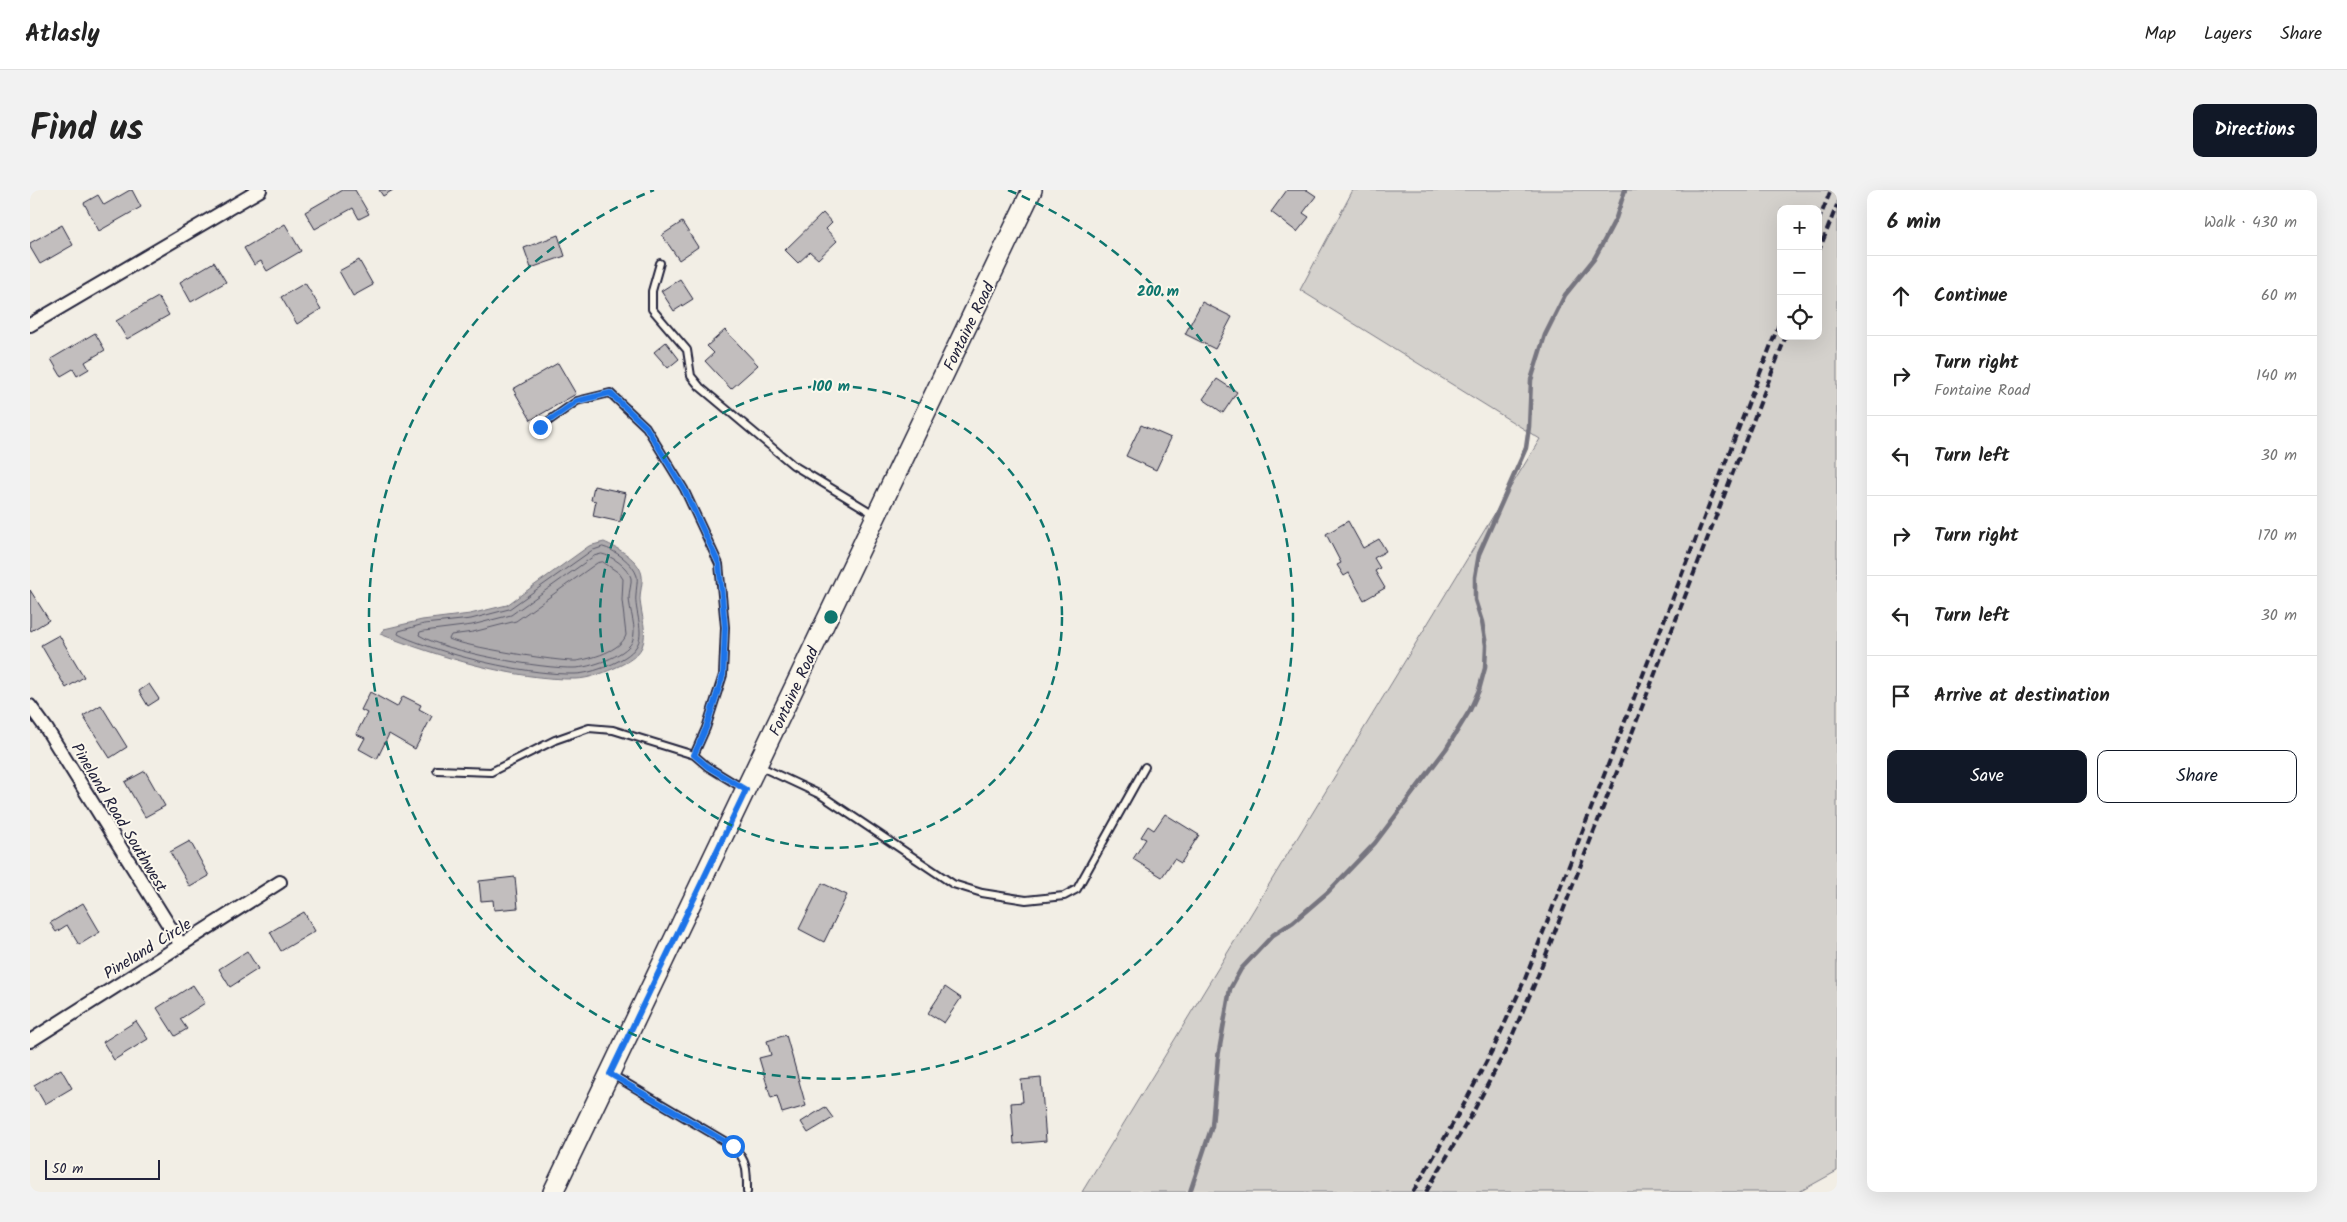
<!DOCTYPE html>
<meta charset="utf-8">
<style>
:root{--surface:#fff;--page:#f2f2f2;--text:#222;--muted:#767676;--line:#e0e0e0;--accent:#111827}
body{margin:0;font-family:Kalam,sans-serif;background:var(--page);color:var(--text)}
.controls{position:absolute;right:15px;top:15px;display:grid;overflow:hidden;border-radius:10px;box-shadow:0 5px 20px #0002}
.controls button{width:45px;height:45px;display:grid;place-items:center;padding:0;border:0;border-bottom:1px solid var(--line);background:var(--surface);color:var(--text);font:25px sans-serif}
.scale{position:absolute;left:15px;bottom:12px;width:115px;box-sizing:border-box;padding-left:5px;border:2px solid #22223b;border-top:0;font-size:14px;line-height:18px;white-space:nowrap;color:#22223b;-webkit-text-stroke:4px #fbf7ec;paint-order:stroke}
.stop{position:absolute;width:15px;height:15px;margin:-11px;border:4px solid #1a73e8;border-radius:50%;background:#fff}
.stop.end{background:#1a73e8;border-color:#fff;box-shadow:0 1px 5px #0008}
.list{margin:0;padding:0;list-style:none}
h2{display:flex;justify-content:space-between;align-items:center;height:65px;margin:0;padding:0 20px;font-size:21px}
h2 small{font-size:16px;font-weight:400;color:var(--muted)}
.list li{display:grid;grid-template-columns:32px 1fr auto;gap:15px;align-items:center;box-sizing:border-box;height:80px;padding:0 20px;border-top:1px solid var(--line)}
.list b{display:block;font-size:19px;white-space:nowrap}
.list p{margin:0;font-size:16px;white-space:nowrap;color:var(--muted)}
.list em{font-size:16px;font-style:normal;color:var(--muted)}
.actions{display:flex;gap:10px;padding:15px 20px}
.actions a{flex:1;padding:11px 0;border:1px solid var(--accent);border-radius:10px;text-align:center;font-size:18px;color:var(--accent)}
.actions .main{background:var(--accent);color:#fff}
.icon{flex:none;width:28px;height:28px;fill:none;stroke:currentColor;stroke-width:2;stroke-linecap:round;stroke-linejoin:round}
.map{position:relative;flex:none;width:1807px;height:1002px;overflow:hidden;border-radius:10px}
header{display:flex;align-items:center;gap:30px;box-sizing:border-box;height:70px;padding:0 25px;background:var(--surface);border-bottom:1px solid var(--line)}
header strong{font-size:24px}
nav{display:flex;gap:28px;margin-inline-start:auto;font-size:18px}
.intro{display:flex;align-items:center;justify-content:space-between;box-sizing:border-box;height:120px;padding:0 30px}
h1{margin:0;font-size:35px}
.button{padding:12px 22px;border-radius:10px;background:var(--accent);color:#fff;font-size:18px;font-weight:700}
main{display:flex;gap:30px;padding:0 30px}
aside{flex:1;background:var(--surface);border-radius:10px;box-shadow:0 5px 20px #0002}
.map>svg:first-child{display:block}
</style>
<header>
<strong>Atlasly</strong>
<nav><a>Map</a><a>Layers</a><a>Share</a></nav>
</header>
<div class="intro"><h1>Find us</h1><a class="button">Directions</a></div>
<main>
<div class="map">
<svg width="1807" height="1002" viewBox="0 0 1807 1002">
<rect width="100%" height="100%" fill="#f2eee5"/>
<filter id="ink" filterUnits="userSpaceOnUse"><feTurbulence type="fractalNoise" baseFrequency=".02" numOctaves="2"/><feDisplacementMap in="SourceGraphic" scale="10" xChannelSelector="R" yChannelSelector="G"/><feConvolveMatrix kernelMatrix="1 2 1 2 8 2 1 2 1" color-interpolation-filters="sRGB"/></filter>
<g filter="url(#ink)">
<!-- green -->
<path fill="#d4d1cc" stroke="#7b7a84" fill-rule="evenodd" d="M1323,0H1807V981L1769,1002H1052L1510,249L1270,100ZM1751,19H1788V146H1751Z"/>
<!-- water -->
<path fill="#aeabad" stroke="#76747f" d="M574,352C588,358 610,370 612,386C613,393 610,401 610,409C611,425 618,442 612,457C607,467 597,472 589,476C576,482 559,489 545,489C484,490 407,466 350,444L354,439L392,430L440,424L477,415L559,356Z"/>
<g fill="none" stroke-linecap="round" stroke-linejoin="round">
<!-- shore -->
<path stroke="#5a5969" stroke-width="1" d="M573,357C585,360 603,373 607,386C608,391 606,399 606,405C604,421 616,443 606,457C597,471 561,484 545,484C501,485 433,469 392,454C384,451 375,448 368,444L369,441L394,434L441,429L479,419L561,361Z
M572,364C582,366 598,377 601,388C602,393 599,401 599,407C599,420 608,439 602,452C595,466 559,478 544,478C512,479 416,462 389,445L390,442L394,441L442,435L481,425L564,366Z
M573,372L589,383L593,389L592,410L596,445C591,461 560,469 546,471C529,472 432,456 419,449L421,445L443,442L486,431L567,373Z"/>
<!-- stream -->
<path stroke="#76747f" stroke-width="4.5" d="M1160,1002L1182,936L1188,867L1200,799L1211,779L1243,745L1263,732L1298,702L1345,653L1416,559L1440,520L1449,500L1455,478L1456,455L1452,432L1445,410V387L1449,364L1496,258L1499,237L1501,190L1515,145L1535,105L1564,69L1575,49L1586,28L1595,0"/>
</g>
<!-- building -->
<path fill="#c2bebe" stroke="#22223b" d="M100,0H102L111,17L69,41L54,13L68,5L74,15Z
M313,0H325L339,24L329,29L323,18L285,39L275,22Z
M349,0H363L353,6Z
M1257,0H1277L1286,6L1273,23L1279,27L1267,42L1241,22Z
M793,23L802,33L796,39L807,51L788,69L780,62L768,73L755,60Z
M652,32L668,57L649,70L632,45Z
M255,34L271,61L237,81L231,71L224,75L214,58Z
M32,35L43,55L10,74L0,57V53Z
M528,45L535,66L501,78L494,58Z
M329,70L343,95L323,106L309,81Z
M184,72L196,92L161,112L150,92Z
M650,89L663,109L644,121L631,101Z
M275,93L291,119L267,134L251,107Z
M128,107L139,125L97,149L86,131Z
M1172,112L1202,127L1185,159L1155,144Z
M695,140L728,175L701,199L675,171L684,163L677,156Z
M65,143L75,160L55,172L59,179L47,186L43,179L31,186L21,169Z
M636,152L649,169L638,178L624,162Z
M528,173L546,204L501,230L483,199Z
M1187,189L1207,202L1193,223L1173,209Z
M1111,235L1141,248L1126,280L1096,266Z
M564,296L596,303L590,332L563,326L566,311L561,310Z
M1318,331L1333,358L1349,349L1356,361L1344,368L1350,378L1345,381L1355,398L1334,410L1319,383L1314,386L1307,375L1311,373L1296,344Z
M0,400L19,430L1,441L0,439Z
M29,445L54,487L36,498L11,455Z
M119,494L129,509L118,516L109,501Z
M340,502L367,517L373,506L391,515L389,519L402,526L385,559L359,544L347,569L329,559L335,548L326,544L337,523L331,520Z
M71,515L97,557L80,568L53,526Z
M115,581L135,616L115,627L95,592Z
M1135,624L1169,645L1151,673L1144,669L1132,687L1103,669L1116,649L1111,647L1118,636L1124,640Z
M160,651L179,686L160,697L140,662Z
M485,687L488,718L464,720L463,710L451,711L449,691Z
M792,693L817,705L794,752L769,739Z
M53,713L70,742L49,755L37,735L26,742L20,733Z
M274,722L285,741L251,761L240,742Z
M217,761L228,779L200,797L189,779Z
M163,795L175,813L150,829L157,839L145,846L127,818Z
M915,797L931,808L914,833L898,823Z
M106,831L118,849L84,870L73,852Z
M756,845L776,916L752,923L747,906L741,908L729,868L741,865L737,851Z
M31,879L42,898L15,914L4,895Z
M1011,888L1016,951L984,954L981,913L993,912L991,890Z
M795,917L803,928L778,943L771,932Z"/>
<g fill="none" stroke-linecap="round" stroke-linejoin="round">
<defs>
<path id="service" d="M630,73L622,101V119L657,160L661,186L670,197L763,275L844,324
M510,237L547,211L580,203L616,237L654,299L689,374L695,437L693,485L676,538L664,565L678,577L714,599
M729,576L791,605L923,694L952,703L996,710L1034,706L1047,699L1115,577
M407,580L461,582L525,550L559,538L583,540L664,565
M581,884L703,956C718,971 717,982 717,1002"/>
<path id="minor" d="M0,135L230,0
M0,516L16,538L151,755
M0,851L250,692"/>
<path id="secondary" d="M523,1002L1002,0"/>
</defs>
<!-- service casing -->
<use href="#service" stroke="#22223b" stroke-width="10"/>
<!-- minor casing -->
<use href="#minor" stroke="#22223b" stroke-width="16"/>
<!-- secondary casing -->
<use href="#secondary" stroke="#22223b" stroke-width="22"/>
<!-- service -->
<use href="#service" stroke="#fbf7ec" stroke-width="6"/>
<!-- minor -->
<use href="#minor" stroke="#fbf7ec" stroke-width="12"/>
<!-- secondary -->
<use href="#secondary" stroke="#fbf7ec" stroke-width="19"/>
<!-- rail -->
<path stroke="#22223b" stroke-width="4" stroke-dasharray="8 4" stroke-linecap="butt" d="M1788,32L1801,0
M1788,63L1807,15
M1383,1002L1432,918L1465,855L1495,789L1751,129
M1396,1002L1442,924L1476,860L1505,793L1756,146"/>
</g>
</g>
<g fill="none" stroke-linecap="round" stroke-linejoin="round" filter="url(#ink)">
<!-- route -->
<path stroke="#1a73e8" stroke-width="6" d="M510,237L547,211L580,203L616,237L654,299L689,374L695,437L693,485L676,538L664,565L678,577L716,600L580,884L703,956"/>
</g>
<!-- distance rings -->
<g fill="none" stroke="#0f766e" stroke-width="2.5" stroke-dasharray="9 6">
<circle cx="801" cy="427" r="231"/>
<path d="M978 0A462 462 0 1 1 624 0"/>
</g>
<g text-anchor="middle" stroke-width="4" stroke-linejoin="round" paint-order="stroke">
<!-- street labels -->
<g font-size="16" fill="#22223b" stroke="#fbf7ec">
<text transform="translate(938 136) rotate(-64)" y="6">Fontaine Road</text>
<text transform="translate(763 501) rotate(-65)" y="6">Fontaine Road</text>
<text transform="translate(90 627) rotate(59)" y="6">Pineland Road Southwest</text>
<text transform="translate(117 758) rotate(-32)" y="6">Pineland Circle</text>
</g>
</g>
<circle cx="801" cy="427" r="8" fill="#0f766e" stroke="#fbf7ec" stroke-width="2.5"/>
<g font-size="15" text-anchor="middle" font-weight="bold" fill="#0f766e" stroke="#fbf7ec" stroke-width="4" stroke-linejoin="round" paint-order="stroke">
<text x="1128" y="106">200 m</text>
<text x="801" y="201">100 m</text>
</g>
</svg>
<div class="controls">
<button>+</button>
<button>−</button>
<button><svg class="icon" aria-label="locate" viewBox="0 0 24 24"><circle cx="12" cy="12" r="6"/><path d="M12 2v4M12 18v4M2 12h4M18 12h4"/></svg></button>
</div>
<div class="scale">50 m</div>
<div class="stop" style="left:703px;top:956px"></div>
<div class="stop end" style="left:510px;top:237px"></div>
</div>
<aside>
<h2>6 min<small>Walk · 430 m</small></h2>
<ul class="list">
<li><svg class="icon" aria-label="ahead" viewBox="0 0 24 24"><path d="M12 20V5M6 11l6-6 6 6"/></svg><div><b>Continue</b></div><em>60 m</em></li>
<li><svg class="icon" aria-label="right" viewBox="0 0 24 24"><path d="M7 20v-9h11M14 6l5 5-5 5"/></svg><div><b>Turn right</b><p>Fontaine Road</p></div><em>140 m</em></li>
<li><svg class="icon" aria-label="left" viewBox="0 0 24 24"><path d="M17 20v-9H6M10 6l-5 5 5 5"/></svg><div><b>Turn left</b></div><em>30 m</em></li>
<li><svg class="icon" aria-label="right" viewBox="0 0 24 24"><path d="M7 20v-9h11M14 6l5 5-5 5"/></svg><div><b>Turn right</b></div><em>170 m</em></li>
<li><svg class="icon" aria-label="left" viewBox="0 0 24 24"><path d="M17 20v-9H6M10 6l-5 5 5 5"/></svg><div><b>Turn left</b></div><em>30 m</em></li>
<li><svg class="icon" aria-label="arrive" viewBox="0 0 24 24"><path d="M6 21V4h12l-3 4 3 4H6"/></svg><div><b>Arrive at destination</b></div></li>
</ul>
<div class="actions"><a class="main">Save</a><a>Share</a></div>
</aside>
</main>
